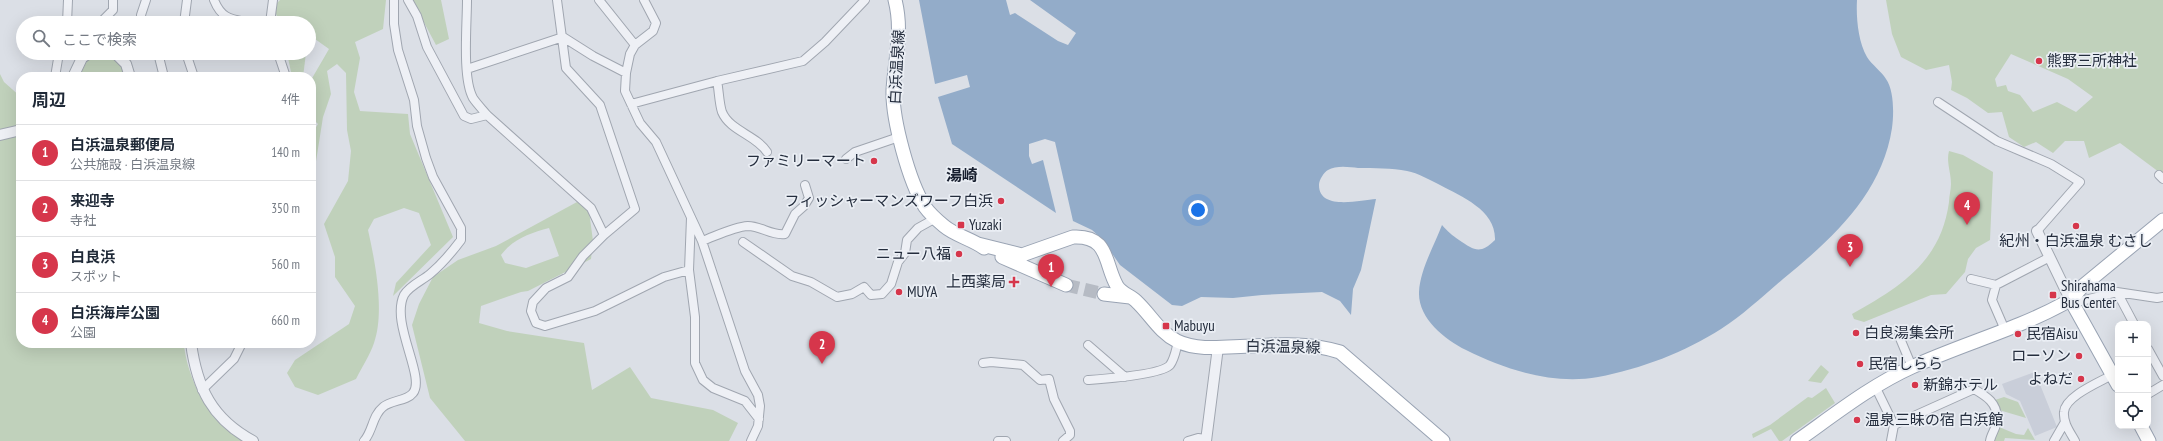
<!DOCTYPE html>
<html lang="ja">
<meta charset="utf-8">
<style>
:root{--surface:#fff;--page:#f2f2f3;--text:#1f2937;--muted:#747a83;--line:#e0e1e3;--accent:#d6364b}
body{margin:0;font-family:"PT Sans Narrow","Noto Sans JP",sans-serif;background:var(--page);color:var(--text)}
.controls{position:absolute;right:12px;bottom:12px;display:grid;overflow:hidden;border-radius:8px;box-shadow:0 4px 16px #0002}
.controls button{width:36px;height:36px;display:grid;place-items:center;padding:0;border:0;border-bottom:1px solid var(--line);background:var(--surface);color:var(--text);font:20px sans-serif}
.you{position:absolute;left:1198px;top:210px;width:14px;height:14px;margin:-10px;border:3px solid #fff;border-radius:50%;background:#1a73e8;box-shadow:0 0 0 6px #1a73e833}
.badge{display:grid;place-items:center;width:26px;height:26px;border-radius:50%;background:var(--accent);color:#fff;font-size:13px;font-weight:700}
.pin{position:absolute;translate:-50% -33px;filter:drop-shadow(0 1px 2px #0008)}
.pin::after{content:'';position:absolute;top:21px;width:14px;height:12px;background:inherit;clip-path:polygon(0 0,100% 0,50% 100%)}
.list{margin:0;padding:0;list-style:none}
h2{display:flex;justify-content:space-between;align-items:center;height:52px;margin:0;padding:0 16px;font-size:17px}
h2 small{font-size:13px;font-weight:400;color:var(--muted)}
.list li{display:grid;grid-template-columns:26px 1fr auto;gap:12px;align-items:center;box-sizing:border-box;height:56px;padding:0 16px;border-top:1px solid var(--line)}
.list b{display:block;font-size:15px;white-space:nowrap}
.list p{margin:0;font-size:13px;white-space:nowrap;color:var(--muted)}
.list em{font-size:13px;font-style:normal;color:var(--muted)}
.icon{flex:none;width:22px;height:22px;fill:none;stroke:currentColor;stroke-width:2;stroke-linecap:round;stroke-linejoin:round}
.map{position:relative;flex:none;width:2163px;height:441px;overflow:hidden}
.search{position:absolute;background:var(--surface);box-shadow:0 4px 16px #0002;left:16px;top:16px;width:300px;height:44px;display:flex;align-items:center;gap:10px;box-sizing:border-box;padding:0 14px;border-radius:22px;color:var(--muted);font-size:15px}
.panel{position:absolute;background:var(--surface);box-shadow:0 4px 16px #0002;left:16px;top:72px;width:300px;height:276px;border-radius:16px}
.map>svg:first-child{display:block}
</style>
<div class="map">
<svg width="2163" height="441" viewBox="0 0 2163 441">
<rect width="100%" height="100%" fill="#dbdfe6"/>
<!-- built -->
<path fill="#c9ced9" d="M2035,372L2057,427L2035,436L2020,401L2006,394L2002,384Z"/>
<!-- green -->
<path fill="#c0d1bb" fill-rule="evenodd" d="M280,0H386L383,29L355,42L360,58L354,92L360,111L408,114L410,134L453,237L393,296L396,283L431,245L419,213L404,208L374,219L368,230C375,261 385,312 374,343C370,355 362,367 356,379L318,395L295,387L287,373L295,360L349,324L355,306L335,277V257L324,224L348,181L351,151L347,130L346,73L337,64L327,71L331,94L323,117L311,193V135L318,124L311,117V80L329,49L315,39L309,42V23H280L273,7Z
M412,0H441L449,39L436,45Z
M1886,0H2163V175L2120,143L2089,158L2084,141H2065L2053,153L2036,142L2024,147L2009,137L2002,112L1988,113L1967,98L1951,90L1952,82L1949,65L1926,70L1901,57L1892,34ZM2011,54L2068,79L2093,97L2076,112L2057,102L2033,112L2020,95L2008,91L2006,85L1997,87L1995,79Z
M97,53C113,55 122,61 127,77H79L89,57Z
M287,53H306L303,77H292Z
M0,74L4,82L21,97V343H184C185,365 199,400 214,416C223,425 236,433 246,441H0Z
M1949,151L1963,155L1993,172L1990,240L1976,248L1968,259L1965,272L1946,294L1931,295L1864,322L1854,319L1852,314C1900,287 1941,262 1949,202C1949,196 1951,190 1951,184C1951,172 1946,162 1949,151Z
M577,202L589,211L593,241L591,259L528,291L521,292L481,306L479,323L507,331L584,343L592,390L630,367L651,398L713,410L738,423L729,441H465L430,398L412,325L419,304L433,277L458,260L496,246ZM549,228L559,256L526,268L505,263L501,255C513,239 530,233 549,228Z
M1821,365L1829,372L1821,383L1808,381Z
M1826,388L1835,403L1782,441H1779L1771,429L1753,438L1752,434L1770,425L1808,397L1812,398Z
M2004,397L2018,402L2026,418L1999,410L1995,400Z
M1999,427L2016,434L2024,435L2028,428L2035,440L2005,438L2004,441H1993Z"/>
<!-- water -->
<path fill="#93acc9" d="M919,0H1006L1010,15L1015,13L1058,41L1068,45L1076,33L1030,0H1857C1856,17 1858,41 1867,57C1872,65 1881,71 1886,79C1894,90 1894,114 1892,128C1882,194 1832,239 1783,279C1763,296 1743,315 1721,329C1685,352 1641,369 1598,377C1553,385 1506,370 1466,350C1444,339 1418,318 1419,292C1420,270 1434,246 1442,225C1448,232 1452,235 1459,240C1474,250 1480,255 1495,240C1496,210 1462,197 1440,185C1430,180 1418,173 1407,171C1392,168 1374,168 1358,168C1350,167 1336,165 1328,170C1324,172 1319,180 1319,185C1319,211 1360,200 1376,199L1361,270L1353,289L1351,315L1340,301L1322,292L1262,295L1233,298L1201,297L1182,306L1172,305L1120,265L1102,239L1092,230L1073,221L1055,142L1045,139L1029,144V156L1032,164L1043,160L1056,213L952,144L938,97L970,87L967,75L935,84Z"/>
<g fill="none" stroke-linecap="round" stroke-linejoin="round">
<!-- primary-tunnel -->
<path stroke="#b6bbc4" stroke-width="13" stroke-dasharray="13 6" stroke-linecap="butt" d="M1066,285L1104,294"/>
<defs>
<path id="minor" d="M214,0C222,20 232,19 251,23
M408,0L417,16L427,47L464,116L471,119L487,115
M467,0C467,25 462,78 473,98C477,104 483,110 487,115L591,208L604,235
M557,0L566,68L600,105L635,209L604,235L583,256L568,277L546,288L533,302L531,311L536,323L545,326L595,311L664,277L689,270
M599,0L635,45
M644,0L656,23L653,31L635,45L630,54L626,73L625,91L640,123L656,142L702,241L745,371L758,395L760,406L758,426L751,441
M67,23L68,0
M100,23L113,10V0
M142,23L141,15L146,0
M184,23L187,0
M270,23L273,0
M563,37L593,56L626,73
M158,53L164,77
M186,53L194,77
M278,53L286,77
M467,69L563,37
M55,77L59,53
M717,81C719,90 719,103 722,112C730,131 756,135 767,152
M1938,102L1997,141L2051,164L2080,182L2037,231
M631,104L717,81L803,61L825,42L865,0
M846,159L855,152L899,137
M2159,175L2163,179
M691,218L689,270L695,317V363L703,380L713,388L745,401L759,419
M702,241C716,236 733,227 748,226C761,226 772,236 785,234L795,214L804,206L809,198L805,185
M743,242L792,276L811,282L837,297L852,294L864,287L871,295L882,294L891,284L898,262L905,253L907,240L918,228L936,218
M1971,279L1996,285L2050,257
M1996,285L1992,300L2005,330
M2117,292L2134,324
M2077,302L2117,292L2157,298L2163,297
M1899,336L1912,367
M1088,345L1125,377
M2148,349L2163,376
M983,363L991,362L1023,365L1040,380L1049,379L1054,399L1070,431V435L1063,441
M1088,380C1102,379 1161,375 1170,365C1175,358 1176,349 1178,342
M1875,386L1894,425L1891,441
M202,390L234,359L242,343
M2148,394L2163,385
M1894,425L1974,389C1986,396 1998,403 1997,420C1997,427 1991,434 1990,441
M364,441C373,431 372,416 383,407C391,400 407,401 413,393C426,377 390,323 404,295C409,286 423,280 430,274C442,264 452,252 461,240V228L433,177L426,158L417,126L414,100L398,50L394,24V0
M998,441H1006
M1188,441L1198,438L1206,439
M2054,441L2065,422
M2075,441C2070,432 2063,423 2064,412C2065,396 2100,382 2112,375"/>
<path id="tertiary" d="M115,53L126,64L130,77
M73,77L82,58L89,53
M0,135L21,130
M2037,231L2067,293
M191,343C197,388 212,419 253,441
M1206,441L1218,347"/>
<path id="primary" d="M895,0C903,31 895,59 893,90C892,119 909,182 925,207C930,214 938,221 944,226C956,236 972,239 984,248
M978,244L1022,255L1073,237C1110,235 1104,264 1117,286C1121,293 1131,296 1136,301C1151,315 1159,332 1177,341C1199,352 1230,346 1253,346C1283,344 1312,343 1340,352L1443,441
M1002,257L1066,285
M1104,294L1130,297
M2075,295L2084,285L2163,220
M2074,306L2118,385
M2141,426L2149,441
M1797,441C1834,415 1870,386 1912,367C1962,344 2015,330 2063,304"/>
</defs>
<!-- minor casing -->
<use href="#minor" stroke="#a0a6b0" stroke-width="10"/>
<!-- tertiary casing -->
<use href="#tertiary" stroke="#a0a6b0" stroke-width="12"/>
<!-- primary casing -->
<use href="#primary" stroke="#99a3b3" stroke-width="15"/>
<!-- minor -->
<use href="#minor" stroke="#eef0f5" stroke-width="8"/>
<!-- tertiary -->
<use href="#tertiary" stroke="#eef0f5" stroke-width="10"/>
<!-- primary -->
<use href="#primary" stroke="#fff" stroke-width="13"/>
</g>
<!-- markers -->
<g fill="#d6364b" stroke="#eaeef4" stroke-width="1.5">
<circle cx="2039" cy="61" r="4"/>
<circle cx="874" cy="161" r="4"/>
<circle cx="1001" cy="201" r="4"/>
<rect x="957" y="221" width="8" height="8" rx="2"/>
<circle cx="2076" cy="226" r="4"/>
<circle cx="959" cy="254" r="4"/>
<path d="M1012 276h4v4h4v4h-4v4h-4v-4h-4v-4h4z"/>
<circle cx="899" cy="292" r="4"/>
<rect x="2049" y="291" width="8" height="8" rx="2"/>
<rect x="1162" y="322" width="8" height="8" rx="2"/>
<circle cx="1856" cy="333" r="4"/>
<circle cx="2018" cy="334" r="4"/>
<circle cx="2079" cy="356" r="4"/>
<circle cx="1860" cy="364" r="4"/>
<circle cx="2081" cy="379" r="4"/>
<circle cx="1915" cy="385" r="4"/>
<circle cx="1857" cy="420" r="4"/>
</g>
<g text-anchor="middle" stroke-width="3.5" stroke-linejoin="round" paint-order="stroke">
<!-- poi labels -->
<g font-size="15" fill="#242d3d" stroke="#eaeef4" text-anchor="start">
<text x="2047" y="66">熊野三所神社</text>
<text x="866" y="166" text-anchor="end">ファミリーマート</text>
<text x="993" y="206" text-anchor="end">フィッシャーマンズワーフ白浜</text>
<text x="969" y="230">Yuzaki</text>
<text x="2076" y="246" text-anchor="middle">紀州・白浜温泉 むさし</text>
<text x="951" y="259" text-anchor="end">ニュー八福</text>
<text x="1006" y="287" text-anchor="end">上西薬局</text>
<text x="2061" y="291">Shirahama<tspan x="2061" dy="17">Bus Center</tspan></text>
<text x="907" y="297">MUYA</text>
<text x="1174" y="331">Mabuyu</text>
<text x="1864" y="338">白良湯集会所</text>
<text x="2026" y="339">民宿Aisu</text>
<text x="2071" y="361" text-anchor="end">ローソン</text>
<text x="1868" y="369">民宿しらら</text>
<text x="2073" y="384" text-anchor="end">よねだ</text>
<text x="1923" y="390">新錦ホテル</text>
<text x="1865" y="425">温泉三昧の宿 白浜館</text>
</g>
<!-- street labels -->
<g font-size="15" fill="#242d3d" stroke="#eaeef4">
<text transform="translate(897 67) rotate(-87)" y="5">白浜温泉線</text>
<text transform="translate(1283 347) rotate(1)" y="5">白浜温泉線</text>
</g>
<!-- neighbourhood labels -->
<g font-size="16" font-weight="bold" fill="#171e2e" stroke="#eaeef4">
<text x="962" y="181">湯崎</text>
</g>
</g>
</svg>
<div class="controls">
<button>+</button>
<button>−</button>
<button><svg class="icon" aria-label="locate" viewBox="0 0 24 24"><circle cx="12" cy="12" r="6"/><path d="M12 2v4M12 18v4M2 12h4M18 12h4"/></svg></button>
</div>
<div class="you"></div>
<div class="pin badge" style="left:1051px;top:287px">1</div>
<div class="pin badge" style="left:822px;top:364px">2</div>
<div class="pin badge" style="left:1850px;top:267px">3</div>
<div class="pin badge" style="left:1967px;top:225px">4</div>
<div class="search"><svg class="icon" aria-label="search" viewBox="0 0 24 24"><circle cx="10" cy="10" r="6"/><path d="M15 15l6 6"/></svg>ここで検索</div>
<section class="panel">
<h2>周辺<small>4件</small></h2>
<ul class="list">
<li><span class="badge">1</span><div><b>白浜温泉郵便局</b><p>公共施設 · 白浜温泉線</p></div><em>140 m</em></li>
<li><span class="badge">2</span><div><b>来迎寺</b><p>寺社</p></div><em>350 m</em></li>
<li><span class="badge">3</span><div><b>白良浜</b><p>スポット</p></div><em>560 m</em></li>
<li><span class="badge">4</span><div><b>白浜海岸公園</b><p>公園</p></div><em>660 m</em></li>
</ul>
</section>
</div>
